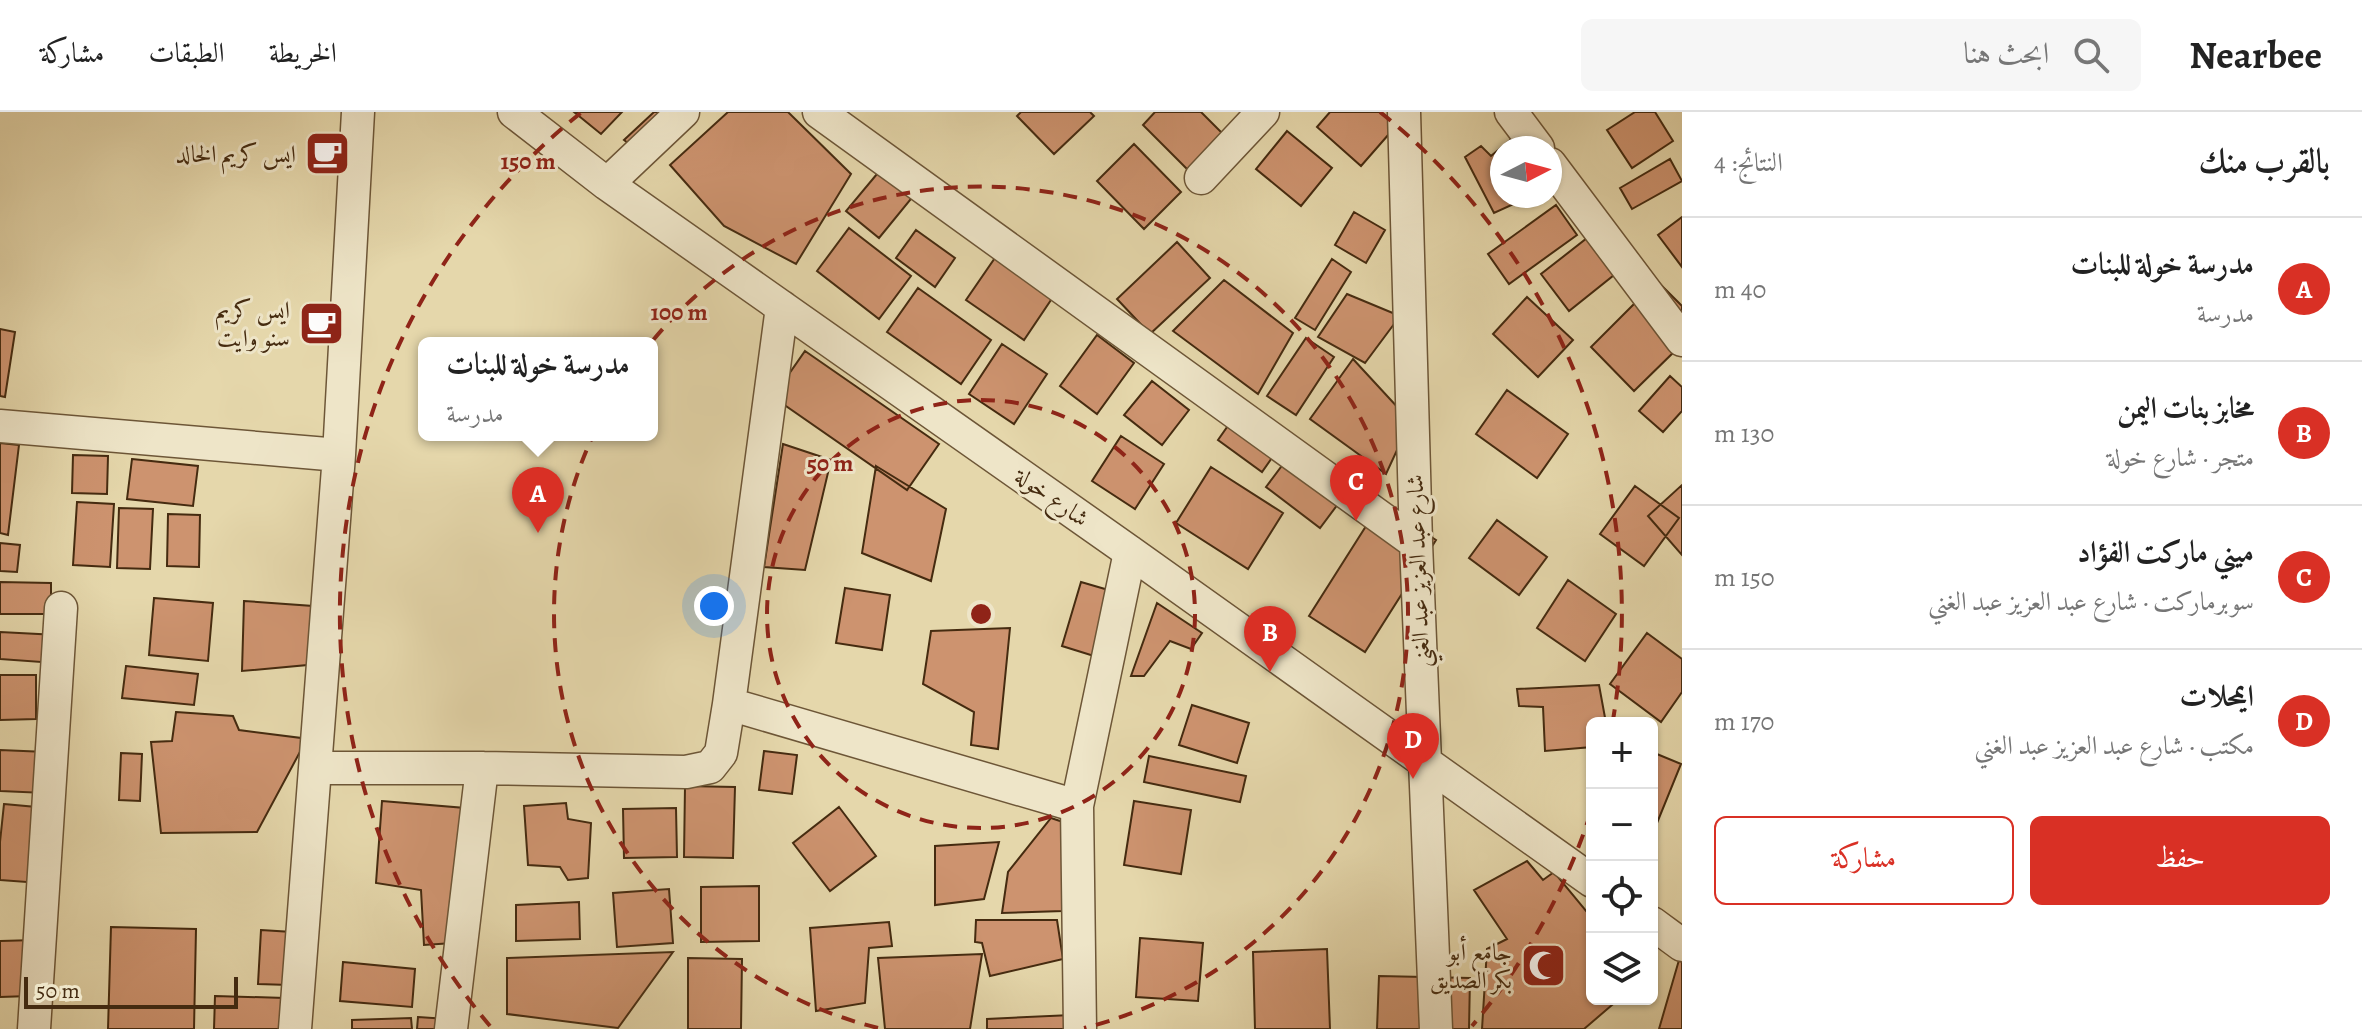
<!DOCTYPE html>
<html lang="ar">
<meta charset="utf-8">
<style>
:root{--surface:#fff;--page:#f6f6f6;--text:#222;--muted:#767676;--line:#e0e0e0;--accent:#d93025}
body{margin:0;font-family:Alegreya,Amiri,serif;background:var(--page);color:var(--text);direction:rtl}
.controls{position:absolute;right:24px;bottom:24px;display:grid;overflow:hidden;border-radius:12px;box-shadow:0 2px 6px #0004}
.controls button{width:72px;height:72px;display:grid;place-items:center;padding:0;border:0;border-bottom:2px solid var(--line);background:var(--surface);color:var(--text);font:40px sans-serif}
.compass{position:absolute;left:1490px;top:24px;width:72px;height:72px;border-radius:50%;background:var(--surface);box-shadow:0 2px 6px #0004;rotate:84deg}
.scale{position:absolute;left:24px;bottom:20px;width:214px;box-sizing:border-box;padding-left:8px;border:4px solid #452b10;border-top:0;font-size:22px;line-height:28px;white-space:nowrap;color:#452b10;-webkit-text-stroke:6px #eee5c8;paint-order:stroke}
.you{position:absolute;left:714px;top:494px;width:28px;height:28px;margin:-20px;border:6px solid #fff;border-radius:50%;background:#1a73e8;box-shadow:0 0 0 12px #1a73e833}
.badge{display:grid;place-items:center;width:52px;height:52px;border-radius:50%;background:var(--accent);color:#fff;font-size:26px;font-weight:700}
.pin{position:absolute;translate:-50% -66px;filter:drop-shadow(0 2px 4px #0008)}
.pin::after{content:'';position:absolute;top:42px;width:28px;height:24px;background:inherit;clip-path:polygon(0 0,100% 0,50% 100%)}
.popup{position:absolute;left:418px;top:225px;width:240px;height:104px;box-sizing:border-box;display:grid;place-content:center;border-radius:12px;background:var(--surface);filter:drop-shadow(0 2px 6px #0005);font-size:26px;white-space:nowrap;color:var(--muted)}
.popup b{font-size:30px;color:var(--text)}
.popup::after{content:'';position:absolute;left:50%;top:100%;margin-left:-16px;border:16px solid transparent;border-top-color:var(--surface)}
.list{margin:0;padding:0;list-style:none}
h2{display:flex;justify-content:space-between;align-items:center;height:104px;margin:0;padding:0 32px;font-size:34px}
h2 small{font-size:26px;font-weight:400;color:var(--muted)}
.list li{display:grid;grid-template-columns:52px 1fr auto;gap:24px;align-items:center;box-sizing:border-box;height:144px;padding:0 32px;border-top:2px solid var(--line)}
.list b{display:block;font-size:30px;white-space:nowrap}
.list p{margin:0;font-size:26px;white-space:nowrap;color:var(--muted)}
.list em{font-size:26px;font-style:normal;color:var(--muted)}
.actions{display:flex;gap:16px;padding:24px 32px}
.actions a{flex:1;padding:18px 0;border:2px solid var(--accent);border-radius:12px;text-align:center;font-size:28px;color:var(--accent)}
.actions .main{background:var(--accent);color:#fff}
.icon{flex:none;width:44px;height:44px;fill:none;stroke:currentColor;stroke-width:2;stroke-linecap:round;stroke-linejoin:round}
.map{position:relative;flex:none;width:1682px;height:917px;overflow:hidden;direction:ltr}
header{display:flex;align-items:center;gap:48px;box-sizing:border-box;height:112px;padding:0 40px;background:var(--surface);border-bottom:2px solid var(--line)}
header strong{font-size:38px}
nav{display:flex;gap:44px;margin-inline-start:auto;font-size:28px}
.search{width:560px;height:72px;background:var(--page);display:flex;align-items:center;gap:20px;box-sizing:border-box;padding:0 28px;border-radius:12px;color:var(--muted);font-size:30px}
main{display:flex}
aside{flex:1;background:var(--surface)}
.map>svg:first-child{display:block}
</style>
<header>
<strong>Nearbee</strong>
<div class="search"><svg class="icon" aria-label="search" viewBox="0 0 24 24"><circle cx="10" cy="10" r="6"/><path d="M15 15l6 6"/></svg>ابحث هنا</div>
<nav><a>الخريطة</a><a>الطبقات</a><a>مشاركة</a></nav>
</header>
<main>
<aside>
<h2>بالقرب منك<small>النتائج: 4</small></h2>
<ul class="list">
<li><span class="badge">A</span><div><b>مدرسة خولة للبنات</b><p>مدرسة</p></div><em>40 m</em></li>
<li><span class="badge">B</span><div><b>مخابز بنات اليمن</b><p>متجر · شارع خولة</p></div><em>130 m</em></li>
<li><span class="badge">C</span><div><b>ميني ماركت الفؤاد</b><p>سوبرماركت · شارع عبد العزيز عبد الغني</p></div><em>150 m</em></li>
<li><span class="badge">D</span><div><b>ايمحلات</b><p>مكتب · شارع عبد العزيز عبد الغني</p></div><em>170 m</em></li>
</ul>
<div class="actions"><a class="main">حفظ</a><a>مشاركة</a></div>
</aside>
<div class="map">
<svg width="1682" height="917" viewBox="0 0 1682 917">
<rect width="100%" height="100%" fill="#e5d7ab"/>
<filter id="stains"><feTurbulence type="fractalNoise" baseFrequency=".0025" numOctaves="4"/><feColorMatrix values="0 0 0 0 .2 0 0 0 0 .09 0 0 0 0 .02 0 0 0 .5 -.17"/></filter>
<radialGradient id="worn" r=".72"><stop offset=".6" stop-color="#630" stop-opacity="0"/><stop offset="1" stop-color="#630" stop-opacity=".3"/></radialGradient>
<!-- building -->
<path fill="#cd936f" stroke="#452b10" stroke-width="2" d="M574,0H622L601,22Z
M654,0H680L633,35L624,28Z
M728,0H788L851,62L796,152L724,114L670,53Z
M1021,0H1090L1094,4L1054,42L1017,4Z
M1155,0H1201L1232,31L1197,67L1143,13Z
M1330,0H1381L1396,14L1361,54L1317,15Z
M1635,0H1655L1673,29L1632,56L1607,18Z
M1287,19L1332,56L1301,94L1256,57Z
M1520,20L1532,36H1502V84H1531L1494,101L1465,45L1481,34L1491,44Z
M1134,32L1181,80L1144,117L1097,69Z
M1670,47L1682,69L1632,97L1620,76Z
M882,56L915,82L879,126L846,99Z
M1556,93L1577,123L1509,172L1488,142Z
M1354,100L1385,118L1366,151L1335,133Z
M1682,105V155L1658,123Z
M849,116L911,164L879,207L817,159Z
M916,118L955,146L935,175L896,146Z
M1596,119L1624,155L1569,199L1541,162Z
M1177,130L1210,166L1150,222L1117,187Z
M999,140L1057,179L1024,228L966,188Z
M1332,147L1351,160L1315,218L1295,206Z
M1224,168L1293,221L1258,282L1173,219Z
M1657,169L1682,194V232L1634,279L1591,235Z
M918,176L991,228L961,272L887,220Z
M1347,182L1400,204L1365,251L1318,225Z
M1527,185L1573,228L1538,265L1493,222Z
M0,217L15,220L5,285L0,284Z
M1097,223L1134,251L1097,302L1060,274Z
M1306,226L1334,245L1296,303L1267,284Z
M1002,232L1047,262L1014,312L969,282Z
M805,239L939,332L907,378L773,285Z
M1353,247L1401,299L1404,323L1386,362L1310,307Z
M1670,264L1682,275V299L1663,320L1639,299Z
M1152,269L1189,298L1162,333L1124,303Z
M1507,278L1568,322L1537,366L1476,322Z
M1232,308L1276,340L1262,360L1218,328Z
M1121,324L1164,352L1135,397L1092,369Z
M0,331L19,333L8,423L0,421Z
M783,332L831,348L805,458L764,455Z
M73,343L108,344L107,382L72,381Z
M132,347L198,354L193,394L127,387Z
M1287,347L1341,388L1320,416L1266,375Z
M876,354L946,397L931,469L862,441Z
M1211,355L1283,401L1248,457L1176,411Z
M1682,373V443L1648,404Z
M1635,374L1679,406L1644,454L1600,422Z
M77,390L114,392L110,455L73,453Z
M1380,392L1436,428L1365,540L1309,504Z
M119,396L153,397L150,457L117,456Z
M168,402L200,403L199,455L167,454Z
M1497,408L1547,445L1519,483L1469,446Z
M0,431L20,433L17,460L0,459Z
M1568,468L1616,502L1585,549L1537,516Z
M0,470L51,471V502H0Z
M1081,470L1129,484L1110,549L1062,534Z
M845,476L890,483L882,538L836,531Z
M154,486L213,491L208,549L149,543Z
M244,489L313,494L318,552L242,559Z
M1157,491L1202,521L1191,537L1170,529L1144,564H1131Z
M1010,516L998,637L971,633L974,600L923,572L931,519Z
M0,520L57,523L55,551L0,547Z
M1647,521L1682,547V580L1661,610L1610,572Z
M126,554L198,562L194,593L122,586Z
M0,563H36V607L0,608Z
M1599,573L1606,611H1592V635L1545,639L1543,595L1519,594L1517,577Z
M1192,593L1249,611L1237,651L1179,633Z
M176,600L233,604L239,618L301,626V638L257,720L161,721L151,630L172,629Z
M0,638L46,640L45,681L0,679Z
M764,639L797,643L792,682L759,678Z
M1652,640L1681,652L1655,716L1652,714Z
M121,641L142,642L140,689L119,688Z
M1149,644L1246,664L1240,690L1144,670Z
M685,674L735,675L733,746L684,745Z
M382,689L465,696L453,831L424,833L421,778L376,771Z
M1134,689L1191,698L1181,762L1124,753Z
M566,691L568,707L591,711L588,766L568,768L560,755L528,753L524,694Z
M4,692L47,696L40,771L0,768V730Z
M839,695L876,744L830,779L793,731Z
M676,696L677,745L624,746L623,697Z
M1051,706L1072,713L1063,799L1002,801L1008,760Z
M999,730L984,787L935,793V734Z
M1527,749L1543,768L1554,760L1592,806V887H1619L1584,917H1482L1487,837L1507,827L1474,778Z
M759,774V829L701,830V775Z
M669,777L673,831L617,835L613,781Z
M579,790L580,827L516,829V793Z
M976,808H1057L1063,847L990,864L982,831L975,830Z
M889,810L892,834L869,836L865,891L816,899L810,816Z
M111,815L196,817L194,917H108Z
M261,818L292,820L289,873L258,872Z
M1140,826L1203,831L1198,889L1136,885Z
M35,828L29,884L0,885V829Z
M1327,837L1330,917H1255L1253,840Z
M673,840L618,916L507,902V846Z
M982,842L970,917H885L878,846Z
M688,846L742,847L741,917H688Z
M1679,848L1682,850V917H1659Z
M343,850L415,857L412,895L340,889Z
M1379,864L1470,866L1469,917H1377Z
M215,884L285,886L288,917H214Z
M1071,903V917H987V907Z
M418,905L447,907L446,917H417Z
M411,906L412,917H352V908Z"/>
<g fill="none" stroke-linecap="round" stroke-linejoin="round">
<defs>
<path id="minor" d="M514,0L607,72L1130,440L1592,769
M819,0L1416,431
M1404,0L1416,431L1436,917
M1511,0L1538,36
M1550,52L1682,228
M1201,66L1263,0
M607,72L683,0
M0,314L339,343
M729,592L1077,694
M315,656H482L686,660L710,655L721,641L729,592L782,195
M1652,811L1682,833
M34,917L61,496
M295,917L339,343L358,0
M451,917L482,656
M1080,917L1077,694L1130,440"/>
</defs>
<!-- minor casing -->
<use href="#minor" stroke="#6d5637" stroke-width="35"/>
<!-- minor -->
<use href="#minor" stroke="#eee5c8" stroke-width="32"/>
</g>
<!-- distance rings -->
<g fill="none" stroke="#8f2418" stroke-width="4" stroke-dasharray="14 10">
<circle cx="981" cy="502" r="214"/>
<path d="M878 916A427 427 0 1 1 1084 916"/>
<path d="M1591 700A641 641 0 0 1 1472 914M490 914A641 641 0 0 1 582 0M1380 0A641 641 0 0 1 1613 608"/>
</g>
<!-- icons -->
<defs>
<symbol id="cafe-square" viewBox="-11 -11 22 22"><rect x="-9" y="-9" width="18" height="18" rx="4" fill="#8f2418" stroke="#eee5c8"/><path d="M-5.5-4.5H6V0H3Q3 3.5 0 3.5H-2.5Q-5.5 3.5-5.5 0ZM3-3.2v2h1.7v-2ZM-6 4.5H4V6H-6Z" fill="#fff"/></symbol>
<symbol id="mosque-square" viewBox="-11 -11 22 22"><rect x="-9" y="-9" width="18" height="18" rx="4" fill="#8f2418" stroke="#eee5c8"/><path d="M3.5-4.9A6 6 0 1 0 3.5 4.9A5 5 0 1 1 3.5-4.9Z" fill="#fff"/></symbol>
</defs>
<g fill-rule="evenodd">
<use href="#cafe-square" x="302" y="16" width="51" height="51"/>
<use href="#cafe-square" x="296" y="186" width="51" height="51"/>
<use href="#mosque-square" x="1518" y="828" width="51" height="51"/>
</g>
<g text-anchor="middle" stroke-width="6" stroke-linejoin="round" paint-order="stroke">
<!-- poi labels -->
<g font-size="24" fill="#452b10" stroke="#eee5c8" text-anchor="end">
<text x="296" y="50">ايس كريم الخالد</text>
<text x="290" y="206">ايس كريم<tspan x="290" dy="28">سنو وايت</tspan></text>
<text x="1512" y="848">جامع أبو<tspan x="1512" dy="28">بكر الصديق</tspan></text>
</g>
<!-- street labels -->
<g font-size="24" fill="#452b10" stroke="#eee5c8">
<text transform="translate(1052 385) rotate(35)" y="8">شارع خولة</text>
<text transform="translate(1418 459) rotate(-92)" y="8">شارع عبد العزيز عبد الغني</text>
</g>
</g>
<circle cx="981" cy="502" r="12" fill="#8f2418" stroke="#eee5c8" stroke-width="4"/>
<g font-size="24" text-anchor="middle" font-weight="bold" fill="#8f2418" stroke="#eee5c8" stroke-width="6" stroke-linejoin="round" paint-order="stroke">
<text x="528" y="57">150 m</text>
<text x="679" y="208">100 m</text>
<text x="830" y="359">50 m</text>
</g>
<rect width="100%" height="100%" filter="url(#stains)"/>
<rect width="100%" height="100%" fill="url(#worn)"/>
</svg>
<div class="controls">
<button>+</button>
<button>−</button>
<button><svg class="icon" aria-label="locate" viewBox="0 0 24 24"><circle cx="12" cy="12" r="6"/><path d="M12 2v4M12 18v4M2 12h4M18 12h4"/></svg></button>
<button><svg class="icon" aria-label="layers" viewBox="0 0 24 24"><path d="M12 4l9 5-9 5-9-5zM3 14l9 5 9-5"/></svg></button>
</div>
<svg class="compass" viewBox="-18 -18 36 36"><path d="M0-13l5 13h-10z" fill="#e53935"/><path d="M0 13l5-13h-10z" fill="#767676"/></svg>
<div class="scale">50 m</div>
<div class="you"></div>
<div class="pin badge" style="left:538px;top:421px">A</div>
<div class="popup"><b>مدرسة خولة للبنات</b>مدرسة</div>
<div class="pin badge" style="left:1270px;top:560px">B</div>
<div class="pin badge" style="left:1356px;top:409px">C</div>
<div class="pin badge" style="left:1413px;top:667px">D</div>
</div>
</main>
